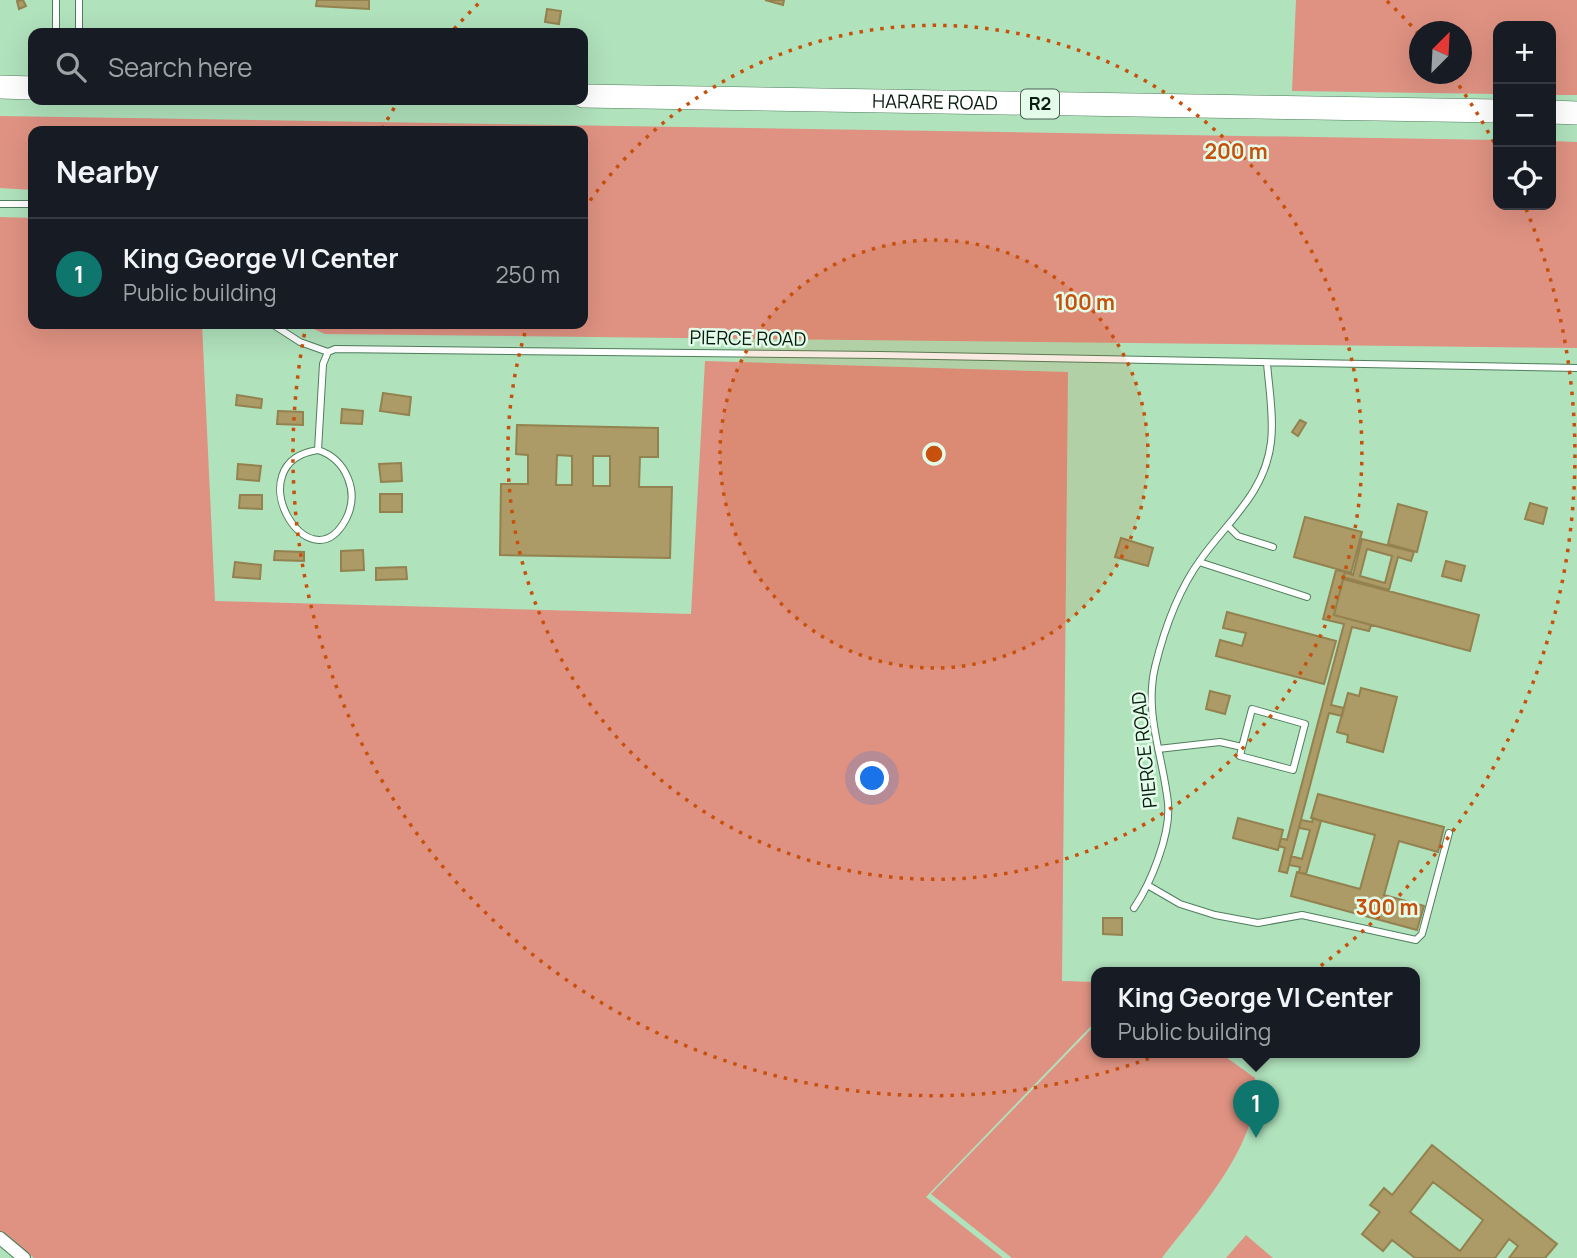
<!DOCTYPE html>
<meta charset="utf-8">
<style>
:root{--surface:#171b24;--page:#20242c;--text:#f1f3f6;--muted:#9ea1a6;--line:#363941;--accent:#0f766e}
body{margin:0;font-family:Manrope,sans-serif;background:var(--page);color:var(--text)}
.controls{position:absolute;right:21px;top:21px;display:grid;overflow:hidden;border-radius:14px;box-shadow:0 7px 28px #0002}
.controls button{width:63px;height:63px;display:grid;place-items:center;padding:0;border:0;border-bottom:2px solid var(--line);background:var(--surface);color:var(--text);font:35px sans-serif}
.compass{position:absolute;left:1409px;top:21px;width:63px;height:63px;border-radius:50%;background:var(--surface);box-shadow:0 7px 28px #0002;rotate:24deg}
.you{position:absolute;left:873px;top:779px;width:24px;height:24px;margin:-18px;border:5px solid #fff;border-radius:50%;background:#1a73e8;box-shadow:0 0 0 10px #1a73e833}
.badge{display:grid;place-items:center;width:46px;height:46px;border-radius:50%;background:var(--accent);color:#fff;font-size:23px;font-weight:700}
.pin{position:absolute;translate:-50% -58px;filter:drop-shadow(0 2px 4px #0008)}
.pin::after{content:'';position:absolute;top:37px;width:24px;height:21px;background:inherit;clip-path:polygon(0 0,100% 0,50% 100%)}
.popup{position:absolute;left:1091px;top:967px;width:329px;height:91px;box-sizing:border-box;display:grid;place-content:center;border-radius:14px;background:var(--surface);filter:drop-shadow(0 2px 5px #0005);font-size:23px;white-space:nowrap;color:var(--muted)}
.popup b{font-size:26px;color:var(--text)}
.popup::after{content:'';position:absolute;left:50%;top:100%;margin-left:-14px;border:14px solid transparent;border-top-color:var(--surface)}
.list{margin:0;padding:0;list-style:none}
h2{display:flex;justify-content:space-between;align-items:center;height:91px;margin:0;padding:0 28px;font-size:30px}
h2 small{font-size:23px;font-weight:400;color:var(--muted)}
.list li{display:grid;grid-template-columns:46px 1fr auto;gap:21px;align-items:center;box-sizing:border-box;height:112px;padding:0 28px;border-top:2px solid var(--line)}
.list b{display:block;font-size:26px;white-space:nowrap}
.list p{margin:0;font-size:23px;white-space:nowrap;color:var(--muted)}
.list em{font-size:23px;font-style:normal;color:var(--muted)}
.icon{flex:none;width:38px;height:38px;fill:none;stroke:currentColor;stroke-width:2;stroke-linecap:round;stroke-linejoin:round}
.map{position:relative;flex:none;width:1577px;height:1258px;overflow:hidden}
.search{position:absolute;background:var(--surface);box-shadow:0 7px 28px #0002;left:28px;top:28px;width:560px;height:77px;display:flex;align-items:center;gap:18px;box-sizing:border-box;padding:0 24px;border-radius:14px;color:var(--muted);font-size:26px}
.panel{position:absolute;background:var(--surface);box-shadow:0 7px 28px #0002;left:28px;top:126px;width:560px;height:203px;border-radius:14px}
.map>svg:first-child{display:block}
</style>
<div class="map">
<svg width="1577" height="1258" viewBox="0 0 1577 1258">
<rect width="100%" height="100%" fill="#b0e2bc"/>
<!-- green -->
<path fill="#df9282" fill-rule="evenodd" d="M1296,0H1577V95H1551V26H1498V94L1292,91ZM1420,32H1462V74H1420Z
M0,116L1498,140V205H1551V141L1577,142V348L325,334L302,324H583V131H33V190L0,188Z
M0,217L33,218V324H202L215,601L691,614L705,361L1068,372L1062,981L1097,982V1020L926,1197L1003,1258H34L0,1231Z
M1097,1023V1052H1219L1255,1078C1263,1141 1198,1211 1162,1258H1012L931,1194Z
M1246,1235L1273,1258H1226Z"/>
<!-- building -->
<path fill="#ac9b67" stroke="#93824f" stroke-width="2" fill-rule="evenodd" d="M23,0L26,6L19,9L17,1Z
M317,0H369V9L316,6Z
M765,0H784L783,5Z
M547,9L561,11L559,24L545,22Z
M383,393L411,397L409,415L380,411Z
M237,395L262,399L261,408L236,405Z
M342,409L363,411L362,424L341,423Z
M278,411L303,412V425L277,424Z
M1300,420L1306,423L1298,436L1292,432Z
M517,425L658,428V457H640L639,487H672L670,558L500,555L501,484H528V455L516,454ZM557,455L572,456V485H556ZM593,456H610V486H593Z
M401,463L402,481L381,482L379,464Z
M238,464L261,466L259,481L237,479Z
M380,494H402V512H380Z
M240,495H262V509L239,508Z
M1530,503L1547,508L1543,524L1525,519Z
M1398,504L1427,512L1417,552L1388,544Z
M1305,517L1362,532L1351,573L1294,557Z
M1121,538L1153,548L1148,566L1115,557Z
M1362,539L1414,552L1411,561L1398,557L1389,590L1343,577L1345,572L1353,575ZM1367,549L1392,556L1385,583L1360,576Z
M363,550L364,570L341,571V551Z
M275,551L304,552V561L274,560Z
M1446,561L1465,566L1461,581L1442,576Z
M235,562L261,565L260,579L233,577Z
M406,567L407,579L376,580V568Z
M1336,570L1345,572L1334,615L1371,625L1369,631L1352,627L1331,705L1344,708L1342,716L1329,713L1287,873L1279,871L1285,848L1279,846L1281,838L1287,840L1344,624L1323,619Z
M1343,579L1479,615L1470,651L1334,615Z
M1227,612L1336,641L1324,684L1216,656L1220,640L1242,646L1246,633L1223,628Z
M1361,688L1397,697L1383,752L1347,742L1348,735L1337,732L1348,693L1359,696Z
M1210,691L1230,696L1225,714L1206,709Z
M1318,794L1444,827L1438,852L1399,841L1384,895L1424,906L1417,930L1291,896L1297,872L1360,889L1375,835L1311,818Z
M1238,818L1283,830L1278,850L1233,838Z
M1313,818L1321,821L1306,874L1299,872L1300,867L1289,865L1291,856L1302,859L1310,830L1299,828L1301,820L1312,822Z
M1103,918H1122V935L1103,934Z
M1432,1145L1557,1244L1545,1258H1509L1518,1246L1509,1239L1495,1258H1415L1392,1240L1383,1251L1362,1234L1380,1212L1370,1205L1384,1188L1392,1195ZM1433,1182L1483,1220L1460,1251L1410,1212Z"/>
<g fill="none" stroke-linecap="round" stroke-linejoin="round">
<defs>
<path id="lane" d="M56,0V33
M79,33V0
M0,204H33
M272,324L300,342L328,352
M318,450L323,364L328,352L335,349L879,355L1577,368
M318,450C346,459 360,492 346,519C309,589 235,462 318,450Z
M1229,527L1238,536L1273,547
M1199,562L1307,597
M1158,749L1220,742L1242,747L1252,709L1305,724L1293,770L1240,756L1242,747
M1149,886L1180,904L1215,915L1258,923L1302,915L1416,940L1422,934L1449,833
M1134,908C1151,883 1171,834 1168,803C1163,756 1144,714 1155,667C1164,630 1179,589 1201,559C1228,521 1265,493 1271,442C1274,417 1269,388 1267,363"/>
<path id="street" d="M0,1238L24,1258"/>
<g id="highway">
<path d="M0,87L33,88"/>
<path id="s1" d="M583,96L1498,111"/>
<path d="M1551,112L1577,113"/>
</g>
</defs>
<!-- lane casing -->
<use href="#lane" stroke="#4f7e5c" stroke-width="8"/>
<!-- street casing -->
<use href="#street" stroke="#4f7e5c" stroke-width="14"/>
<!-- highway casing -->
<use href="#highway" stroke="#4f7e5c" stroke-width="24"/>
<!-- lane -->
<use href="#lane" stroke="#fff" stroke-width="6"/>
<!-- street -->
<use href="#street" stroke="#fff" stroke-width="12"/>
<!-- highway -->
<use href="#highway" stroke="#fff" stroke-width="23"/>
</g>
<!-- distance rings -->
<circle cx="934" cy="454" r="214" fill="#c6500c" fill-opacity=".12"/>
<g fill="none" stroke="#c6500c" stroke-width="3.5" stroke-dasharray="3.5 7">
<circle cx="934" cy="454" r="214"/>
<path d="M584 209A427 427 0 1 1 527 326"/>
<path d="M382 129A641 641 0 0 1 399 100M454 29A641 641 0 0 1 481 1M1387 1A641 641 0 0 1 1418 33M1453 77A641 641 0 0 1 1497 148M1526 209A641 641 0 1 1 306 326"/>
</g>
<g text-anchor="middle" stroke-width="5" stroke-linejoin="round" paint-order="stroke">
<!-- shield labels -->
<rect fill="#e3fce9" stroke="#4a5f50" stroke-width="2" x="1021" y="89.5" width="38" height="29" rx="5"/>
<g font-size="18" font-weight="bold" fill="#081c0f">
<text x="1040" y="110">R2</text>
</g>
<!-- street labels -->
<g font-size="19" fill="#081c0f" stroke="#e3fce9">
<text dy="7" stroke="none"><textPath href="#s1" startOffset="352">HARARE ROAD</textPath></text>
<text transform="translate(748 338) rotate(1)" y="7">PIERCE ROAD</text>
<text transform="translate(1144 750) rotate(-96)" y="7">PIERCE ROAD</text>
</g>
</g>
<circle cx="934" cy="454" r="10" fill="#c6500c" stroke="#e3fce9" stroke-width="3.5"/>
<g font-size="21" text-anchor="middle" font-weight="bold" fill="#c6500c" stroke="#e3fce9" stroke-width="5" stroke-linejoin="round" paint-order="stroke">
<text x="1236" y="159">200 m</text>
<text x="1085" y="310">100 m</text>
<text x="1387" y="915">300 m</text>
</g>
</svg>
<div class="controls">
<button>+</button>
<button>−</button>
<button><svg class="icon" aria-label="locate" viewBox="0 0 24 24"><circle cx="12" cy="12" r="6"/><path d="M12 2v4M12 18v4M2 12h4M18 12h4"/></svg></button>
</div>
<svg class="compass" viewBox="-18 -18 36 36"><path d="M0-13l5 13h-10z" fill="#e53935"/><path d="M0 13l5-13h-10z" fill="#9ea1a6"/></svg>
<div class="you"></div>
<div class="pin badge" style="left:1256px;top:1138px">1</div>
<div class="popup"><b>King George VI Center</b>Public building</div>
<div class="search"><svg class="icon" aria-label="search" viewBox="0 0 24 24"><circle cx="10" cy="10" r="6"/><path d="M15 15l6 6"/></svg>Search here</div>
<section class="panel">
<h2>Nearby<small></small></h2>
<ul class="list">
<li><span class="badge">1</span><div><b>King George VI Center</b><p>Public building</p></div><em>250 m</em></li>
</ul>
</section>
</div>
